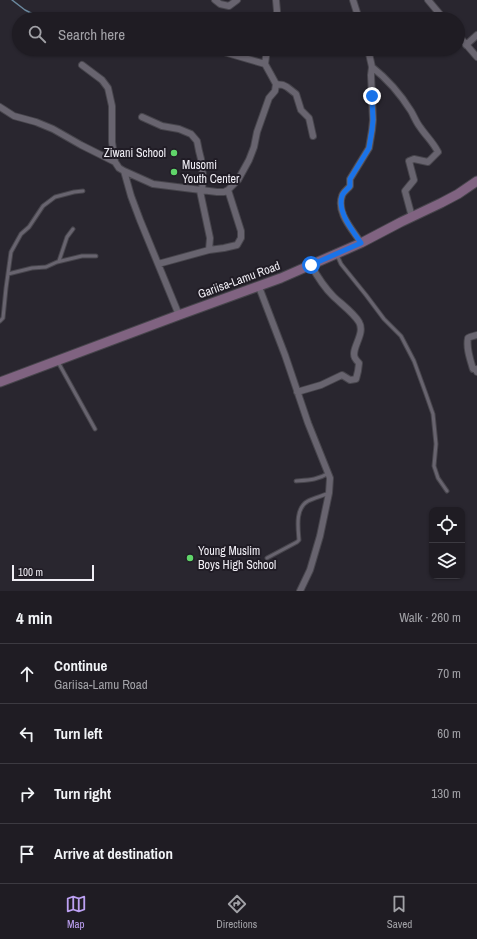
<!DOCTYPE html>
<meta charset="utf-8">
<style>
:root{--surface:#1f1c23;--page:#2c2930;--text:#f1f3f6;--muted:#a1a1a6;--line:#3c3a41;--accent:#bca0f2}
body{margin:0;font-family:"Archivo Narrow",sans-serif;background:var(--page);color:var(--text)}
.controls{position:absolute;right:12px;bottom:12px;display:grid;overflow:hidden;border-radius:8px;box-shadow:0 1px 3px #0004}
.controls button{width:36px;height:36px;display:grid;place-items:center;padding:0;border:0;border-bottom:1px solid var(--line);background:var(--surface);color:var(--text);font:20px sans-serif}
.scale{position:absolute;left:12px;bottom:10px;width:82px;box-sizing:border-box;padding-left:4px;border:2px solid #f0eef5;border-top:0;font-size:11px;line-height:14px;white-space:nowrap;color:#f0eef5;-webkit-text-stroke:3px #201c25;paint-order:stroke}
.stop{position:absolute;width:12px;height:12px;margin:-9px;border:3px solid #1a73e8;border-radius:50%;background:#fff}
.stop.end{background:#1a73e8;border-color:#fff;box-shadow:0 1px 4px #0008}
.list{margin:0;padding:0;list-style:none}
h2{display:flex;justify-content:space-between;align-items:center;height:52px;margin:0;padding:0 16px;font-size:17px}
h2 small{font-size:13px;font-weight:400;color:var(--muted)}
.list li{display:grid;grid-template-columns:26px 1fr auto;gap:12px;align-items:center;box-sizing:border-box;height:60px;padding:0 16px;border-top:1px solid var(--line)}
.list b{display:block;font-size:15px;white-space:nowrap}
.list p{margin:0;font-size:13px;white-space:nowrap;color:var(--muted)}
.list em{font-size:13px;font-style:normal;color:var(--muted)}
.icon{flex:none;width:22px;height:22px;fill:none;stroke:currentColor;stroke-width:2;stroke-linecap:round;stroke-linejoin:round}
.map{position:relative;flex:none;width:477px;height:591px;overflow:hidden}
.search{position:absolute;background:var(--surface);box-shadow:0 1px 3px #0004;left:12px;right:12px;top:12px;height:44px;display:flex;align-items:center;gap:10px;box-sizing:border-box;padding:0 14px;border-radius:22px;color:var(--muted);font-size:15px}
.sheet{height:292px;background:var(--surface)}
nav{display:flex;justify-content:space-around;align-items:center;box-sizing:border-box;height:56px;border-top:1px solid var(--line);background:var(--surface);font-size:11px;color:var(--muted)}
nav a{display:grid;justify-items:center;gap:2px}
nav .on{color:var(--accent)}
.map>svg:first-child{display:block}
</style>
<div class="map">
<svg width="477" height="591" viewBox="0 0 477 591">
<rect width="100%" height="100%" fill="#29262f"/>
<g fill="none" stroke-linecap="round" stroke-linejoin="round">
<!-- stream -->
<path stroke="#6a889e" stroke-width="1.5" d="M12,0L25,10L35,15L45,18"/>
<defs>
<path id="lane" d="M337,255L341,264L366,295L384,319L401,336L414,361L426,394L433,414L436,444L434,466L438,478L447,491
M59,261L67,237L73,229
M8,274L32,268L46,267L57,262L82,256H96
M0,321L3,318L6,288L11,252L21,234L29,227L43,206L55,197L74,192L83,191
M58,362L95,429
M296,481C310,480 317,480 329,473
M267,558L297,542L299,540C298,528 295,508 308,501C314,498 322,496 329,493"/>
<path id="street" d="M215,0L220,4L229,6L237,0
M353,0L359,19
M428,0L444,19
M276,19L277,11L276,0
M333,19C341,15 350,18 359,18
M458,35L477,57
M466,45L477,35
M224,52L265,64
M82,65L102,80L108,88L112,106V142L115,162
M372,67C386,78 401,95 411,111C414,116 416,122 420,127C426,136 433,142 438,152L428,162L414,159L409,161L414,180L405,191L412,217
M276,84L283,85L287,87L296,94L301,110L309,118L313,136
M0,107L14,116L36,122L53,129L81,145L115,162L119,168L124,171L131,196L140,220L179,315
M142,117L162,126L179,129L191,134L197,141L199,151L201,159L203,176L202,191
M124,171L153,184L217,192H224L228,190L238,180L249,160L254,147L257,132L269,98L275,91L276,84L270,73L265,64L267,49
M361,243C353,230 336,213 342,196C343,192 348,189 350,186V179L369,148L372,130L373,120L371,75L372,67L368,49
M209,250L224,248L237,245L241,238V231L228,190
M158,264L209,250L210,238L200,191
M259,287L285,355L308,423L330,478L329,493L320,536L310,570L300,591
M477,335L470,337L468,338C466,348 470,359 473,369H476L477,372
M297,392L321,385L342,375L350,380L356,379L358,371L359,363C357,361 356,360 355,358C350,349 366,334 359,322C353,312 341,304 333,296C324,287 317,276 311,265"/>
<path id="secondary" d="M0,382L179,315L281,278L361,243L401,222L441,203L458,194L477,181"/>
</defs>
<!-- lane casing -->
<use href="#lane" stroke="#47454c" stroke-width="5"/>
<!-- street casing -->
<use href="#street" stroke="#47454c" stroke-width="8"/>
<!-- secondary casing -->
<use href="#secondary" stroke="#47454c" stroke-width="11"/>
<!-- lane -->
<use href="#lane" stroke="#68646f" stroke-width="3"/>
<!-- street -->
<use href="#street" stroke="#68646f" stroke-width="6"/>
<!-- secondary -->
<use href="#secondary" stroke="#806381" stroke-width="9"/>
</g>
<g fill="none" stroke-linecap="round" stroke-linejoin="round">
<!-- route -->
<path stroke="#1a73e8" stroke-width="5" d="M311,265L361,243C353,231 337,212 342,196C343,192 348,189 350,186V179L369,148L372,130L373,120L372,96"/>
</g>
<!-- markers -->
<g fill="#60d56a" stroke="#201c25" stroke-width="1.5">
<circle cx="174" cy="153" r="4"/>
<circle cx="174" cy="172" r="4"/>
<circle cx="190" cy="558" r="4"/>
</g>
<g text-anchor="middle" stroke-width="4" stroke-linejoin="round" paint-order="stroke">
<!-- poi labels -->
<g font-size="12" fill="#f0eef5" stroke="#201c25" text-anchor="start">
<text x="166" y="157" text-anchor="end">Ziwani School</text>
<text x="182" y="169">Musomi<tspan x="182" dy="14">Youth Center</tspan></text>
<text x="198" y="555">Young Muslim<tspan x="198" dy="14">Boys High School</tspan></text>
</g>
<!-- street labels -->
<g font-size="12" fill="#f0eef5" stroke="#201c25">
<text transform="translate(239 280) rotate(-20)" y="4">Gariisa-Lamu Road</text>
</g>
</g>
</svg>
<div class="controls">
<button><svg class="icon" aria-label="locate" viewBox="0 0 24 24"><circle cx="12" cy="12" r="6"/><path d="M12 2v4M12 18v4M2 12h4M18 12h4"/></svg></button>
<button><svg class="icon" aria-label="layers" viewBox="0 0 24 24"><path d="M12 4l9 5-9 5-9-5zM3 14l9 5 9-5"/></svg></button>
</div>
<div class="scale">100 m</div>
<div class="stop" style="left:311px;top:265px"></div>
<div class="stop end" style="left:372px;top:96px"></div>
<div class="search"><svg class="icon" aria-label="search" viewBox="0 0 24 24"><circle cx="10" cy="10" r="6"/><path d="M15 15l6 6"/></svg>Search here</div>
</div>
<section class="sheet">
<h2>4 min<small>Walk · 260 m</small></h2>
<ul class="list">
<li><svg class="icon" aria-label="ahead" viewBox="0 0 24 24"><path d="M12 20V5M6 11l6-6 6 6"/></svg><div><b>Continue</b><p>Gariisa-Lamu Road</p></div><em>70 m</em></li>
<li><svg class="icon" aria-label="left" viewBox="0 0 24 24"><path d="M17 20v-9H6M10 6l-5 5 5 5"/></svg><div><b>Turn left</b></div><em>60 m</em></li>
<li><svg class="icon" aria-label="right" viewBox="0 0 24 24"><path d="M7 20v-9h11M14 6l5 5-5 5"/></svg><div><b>Turn right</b></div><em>130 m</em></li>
<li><svg class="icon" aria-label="arrive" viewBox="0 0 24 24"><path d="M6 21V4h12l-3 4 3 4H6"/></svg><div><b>Arrive at destination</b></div></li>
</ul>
</section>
<nav>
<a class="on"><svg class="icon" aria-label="map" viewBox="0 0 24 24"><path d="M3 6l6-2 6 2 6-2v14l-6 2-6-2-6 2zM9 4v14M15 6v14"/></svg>Map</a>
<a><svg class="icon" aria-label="directions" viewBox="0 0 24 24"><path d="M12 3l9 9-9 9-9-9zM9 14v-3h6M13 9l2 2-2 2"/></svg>Directions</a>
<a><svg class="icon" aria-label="saved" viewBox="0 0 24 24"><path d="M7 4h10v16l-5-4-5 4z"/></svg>Saved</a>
</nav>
